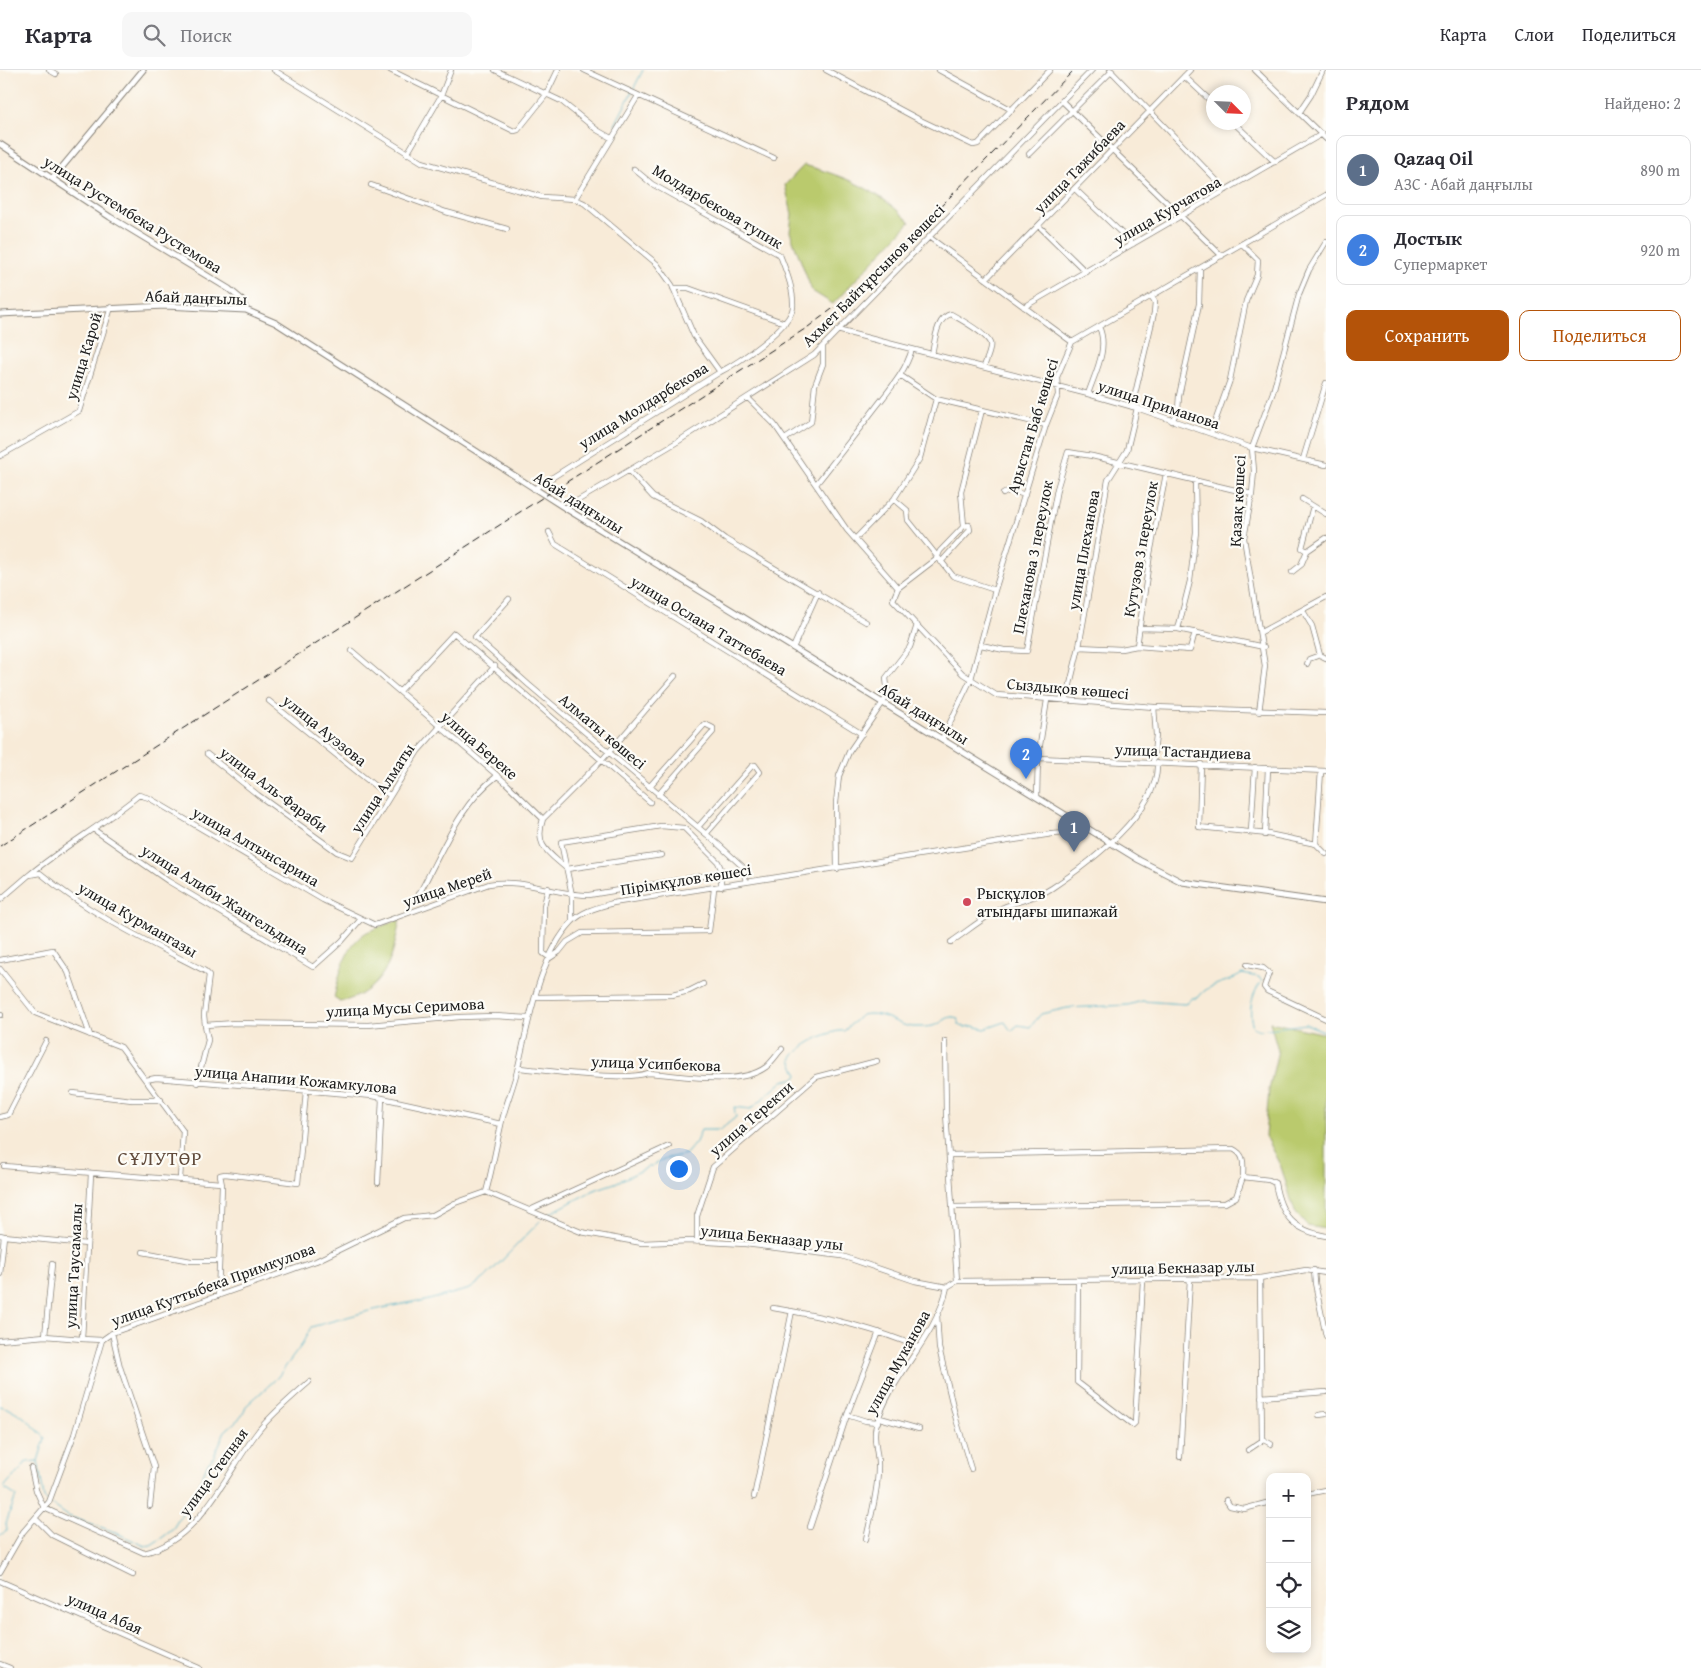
<!DOCTYPE html>
<html lang="ru">
<meta charset="utf-8">
<style>
:root{--surface:#fff;--page:#f7f7f7;--text:#2b2b33;--muted:#7c7c81;--line:#e1e1e2;--accent:#b45309}
body{margin:0;font-family:"Gentium Book Plus",serif;background:var(--page);color:var(--text)}
.controls{position:absolute;right:15px;bottom:15px;display:grid;overflow:hidden;border-radius:10px;box-shadow:0 2px 8px #0003}
.controls button{width:45px;height:45px;display:grid;place-items:center;padding:0;border:0;border-bottom:1px solid var(--line);background:var(--surface);color:var(--text);font:25px sans-serif}
.compass{position:absolute;left:1206px;top:15px;width:45px;height:45px;border-radius:50%;background:var(--surface);box-shadow:0 2px 8px #0003;rotate:114deg}
.you{position:absolute;left:678px;top:1098px;width:18px;height:18px;margin:-12px;border:4px solid #fff;border-radius:50%;background:#1a73e8;box-shadow:0 0 0 8px #1a73e833}
.badge{display:grid;place-items:center;width:32px;height:32px;border-radius:50%;background:var(--accent);color:#fff;font-size:16px;font-weight:700}
.pin{position:absolute;translate:-50% -41px;filter:drop-shadow(0 1px 2px #0008)}
.pin::after{content:'';position:absolute;top:26px;width:18px;height:15px;background:inherit;clip-path:polygon(0 0,100% 0,50% 100%)}
.list{margin:0;padding:0;list-style:none}
h2{display:flex;justify-content:space-between;align-items:center;height:65px;margin:0;padding:0 20px;font-size:21px}
h2 small{font-size:16px;font-weight:400;color:var(--muted)}
.list li{display:grid;grid-template-columns:32px 1fr auto;gap:15px;align-items:center;box-sizing:border-box;height:70px;margin:0 10px 10px;padding:0 10px;border:1px solid var(--line);border-radius:10px}
.list b{display:block;font-size:19px;white-space:nowrap}
.list p{margin:0;font-size:16px;white-space:nowrap;color:var(--muted)}
.list em{font-size:16px;font-style:normal;color:var(--muted)}
.actions{display:flex;gap:10px;padding:15px 20px}
.actions a{flex:1;padding:11px 0;border:1px solid var(--accent);border-radius:10px;text-align:center;font-size:18px;color:var(--accent)}
.actions .main{background:var(--accent);color:#fff}
.icon{flex:none;width:28px;height:28px;fill:none;stroke:currentColor;stroke-width:2;stroke-linecap:round;stroke-linejoin:round}
.map{position:relative;flex:none;width:1326px;height:1598px;overflow:hidden}
header{display:flex;align-items:center;gap:30px;box-sizing:border-box;height:70px;padding:0 25px;background:var(--surface);border-bottom:1px solid var(--line)}
header strong{font-size:24px}
nav{display:flex;gap:28px;margin-inline-start:auto;font-size:18px}
.search{width:350px;height:45px;background:var(--page);display:flex;align-items:center;gap:12px;box-sizing:border-box;padding:0 18px;border-radius:10px;color:var(--muted);font-size:19px}
main{display:flex}
aside{flex:1;background:var(--surface)}
.map>svg:first-child{display:block}
</style>
<header>
<strong>Карта</strong>
<div class="search"><svg class="icon" aria-label="search" viewBox="0 0 24 24"><circle cx="10" cy="10" r="6"/><path d="M15 15l6 6"/></svg>Поиск</div>
<nav><a>Карта</a><a>Слои</a><a>Поделиться</a></nav>
</header>
<main>
<div class="map">
<svg width="1326" height="1598" viewBox="0 0 1326 1598">
<rect width="100%" height="100%" fill="#fdfcf7"/>
<filter id="ink" filterUnits="userSpaceOnUse"><feTurbulence type="fractalNoise" baseFrequency=".02" numOctaves="2"/><feDisplacementMap in="SourceGraphic" scale="10" xChannelSelector="R" yChannelSelector="G"/><feConvolveMatrix kernelMatrix="1 2 1 2 8 2 1 2 1" color-interpolation-filters="sRGB"/></filter>
<filter id="wash" filterUnits="userSpaceOnUse"><feTurbulence type="fractalNoise" baseFrequency=".0096" numOctaves="4" result="noise"/><feDisplacementMap in="SourceGraphic" scale="20" xChannelSelector="R" yChannelSelector="G"/><feGaussianBlur stdDeviation="1.12" result="paint"/><feColorMatrix in="noise" values="0 0 0 0 0 0 0 0 0 0 0 0 0 0 0 0 0 1.4 0 .05"/><feComposite in="paint" operator="in"/></filter>
<g filter="url(#wash)">
<rect width="100%" height="100%" fill="#f8ebd8"/>
<!-- green -->
<path fill="#baca6d" stroke="#6b7344" d="M804,95C847,107 878,120 910,152L833,234L812,221L790,162L792,144L785,115Z
M400,849C393,889 384,922 340,932L334,928C339,906 345,874 367,862C377,857 390,854 400,849Z
M1270,952L1326,964V1159L1307,1156L1295,1142L1281,1097L1265,1066L1269,1020L1278,980Z"/>
<g fill="none" stroke-linecap="round" stroke-linejoin="round">
<!-- stream -->
<path stroke="#42abc2" stroke-width="1" d="M615,55L643,0
M549,1144L594,1120L615,1113L668,1088L686,1084L696,1072L701,1060H720L736,1047L734,1037L751,1039L783,1011L796,1008L798,1005L791,990C796,977 831,959 844,961L861,945C888,940 896,958 917,957C923,957 930,957 936,955C944,952 948,944 957,948L959,954L964,957L973,956L985,959L1005,952L1011,961L1018,955L1030,957L1041,944L1067,938L1128,935L1142,931L1185,934L1192,928H1198C1209,912 1227,914 1242,904L1259,907L1262,912C1251,923 1248,943 1253,957L1260,960L1306,954L1326,962
M0,1336C20,1340 32,1354 45,1368L38,1391L44,1428L48,1432
M51,1434L68,1446L112,1461L145,1476L151,1475L163,1467L172,1460L196,1421L207,1395L214,1386L225,1361L242,1346L246,1336L277,1308L301,1276L311,1257L369,1241L417,1231L421,1232L470,1219L485,1208L540,1151
M0,1465L7,1461L6,1453L16,1426L4,1418C10,1408 20,1403 26,1392L38,1391"/>
</g>
</g>
<g filter="url(#ink)">
<g fill="none" stroke-linecap="round" stroke-linejoin="round">
<defs>
<path id="minor" d="M49,0L56,4
M274,0L422,92L542,127L575,129L584,133L657,194L672,215L694,266L720,302L534,419
M390,0L514,61L518,60L546,25L558,0
M495,0L561,31L597,60L611,68
M584,0L774,88
M826,0L918,49L973,75L978,74L1050,0
M939,0L1012,40
M1110,0L1226,120
M1255,0L1326,69
M1184,6L1214,34
M1062,31L1222,186
M1299,43L1311,25L1323,0
M1233,52L1275,92
M407,84L441,26L451,0
M1029,84L1112,1
M634,99L652,114L780,185C786,201 794,219 793,237C791,257 738,293 720,302
M371,115L446,142L507,159
M1075,119L1133,174
M575,129L638,26
M1039,156L1086,202
M929,167L1072,272
M986,209L1190,0
M673,218H688L785,253
M1024,237L1322,64
M837,260L1088,324L1137,338L1252,378L1326,395
M932,284C935,271 936,248 951,244C960,249 986,263 990,273C992,279 986,290 984,297
M900,305L936,329L1046,355
M1088,324C1095,303 1109,278 1099,257
M748,328L774,354L847,460L898,518L893,530L963,604L996,625L1154,637L1326,643
M1132,337L1154,243L1155,232L1152,227
M1172,351L1178,340L1179,326L1199,234L1200,198
M1211,363L1230,310L1246,231L1257,205L1258,190L1242,174
M785,369L811,352L815,315L823,294V276
M0,386L79,341L111,237
M1303,389L1326,313
M629,401L653,427L701,451L725,469L866,552
M817,413C837,388 856,363 876,337C890,319 906,301 912,279
M1003,424L1010,420L1025,425
M894,429L907,440L908,450L953,506L995,520
M1302,429L1326,444
M565,438L677,372L814,285L1092,0
M964,456L961,422L982,340
M549,462L555,474L862,664
M855,469L894,429L920,388L936,329
M1307,481L1302,478L1313,436
M1292,502L1301,495L1307,481L1326,468
M898,518L937,488L940,481L964,456L969,455L970,460L941,492
M509,529L475,567L529,615L718,774L743,797L746,812
M1303,541L1312,556L1320,585
M1139,558L1178,559L1264,577
M1178,559L1190,511L1196,462L1195,410
M1261,562L1326,527
M981,575L1004,580L1027,581L1057,419L1068,382L1092,386L1252,424
M1137,576L1150,484L1166,404
M1079,577L1121,579L1137,576L1190,580L1195,562
M793,578L818,522
M352,581L506,713L543,749
M1307,594L1309,589L1320,585L1326,588
M400,621L454,563L650,732
M269,631L380,720L390,725
M1066,631L1079,577L1108,410L1127,380L1137,338
M1259,642L1265,596L1244,468L1252,424L1254,401L1252,378L1273,322L1299,224L1309,200L1326,172
M942,669L971,609L995,520L1046,355L1058,325L1057,307L1072,272L1326,125
M207,684L258,725L337,782L352,788L418,681L495,596
M1038,688L1326,701
M1153,693L1156,665L1154,637
M1201,694L1199,757L1268,764L1316,774L1326,784
M649,717L705,654L713,658V662L658,725
M1037,727L1038,688L1047,630
M543,749L602,690L675,606
M543,749C534,776 548,782 567,799L662,785
M698,757L752,696L755,695L760,702L706,764
M93,759L168,811L313,897L342,871L361,849
M1251,762L1255,697
M1265,765L1268,698
M1316,774L1321,701
M837,799L836,733L839,706L849,682L888,625L886,608L910,577L917,555
M29,805C64,776 104,754 139,725L149,728L323,830L375,855L489,814C523,808 555,825 589,825L709,805L720,806
M548,818L544,836L543,883L550,888L559,882L567,872L582,863L709,861L714,819
M419,824C441,784 459,734 497,706
M0,830L29,805L40,803C89,844 149,872 205,901L209,905L204,945L205,955L236,953L368,955L460,947L495,946L528,948
M572,851V825L561,772L661,756L684,758L718,792L721,799V817
M951,872C969,860 986,845 1006,836C1021,830 1039,827 1052,818C1088,794 1160,741 1157,693
M0,890L53,880L68,902L90,965
M1247,895L1263,898L1269,903L1264,917L1267,921L1326,949
M0,899L35,943L121,977L183,1061L180,1109
M536,927L672,925L689,921L703,914
M0,945H1
M945,971L946,1043L957,1211
M518,998C547,1000 624,1012 648,1003C681,1005 739,1017 766,997C772,992 777,984 782,979
M146,1010L156,1008L373,1026L501,1054
M197,1013L208,970L205,955
M73,1023L132,1030H161
M0,1047L8,1045L46,971
M949,1085L1233,1079C1246,1085 1243,1095 1243,1107L1269,1110L1275,1113C1281,1146 1293,1160 1326,1166
M4,1096L221,1113
M91,1104L82,1269L102,1270
M378,1113L382,1028
M486,1122L581,1162L642,1173L690,1171L745,1174L842,1186L915,1211L947,1217L957,1211L1260,1208L1306,1200L1326,1203
M486,1122C492,1100 496,1077 501,1055C505,1035 514,1016 518,997C529,951 539,887 572,852C582,841 599,837 613,833L1052,764L1083,762L1088,758
M954,1137L1225,1133L1236,1127L1243,1107
M530,1140L669,1076
M0,1165L4,1166L0,1204
M4,1166L87,1174
M697,1172V1146L713,1097L816,1007L877,991
M143,1182L191,1191H219
M1314,1200L1315,1213L1326,1266
M1260,1208L1262,1369L1271,1374
M1078,1211L1077,1312L1133,1355L1135,1353L1143,1211
M218,1226L222,1115L220,1105L225,1104L298,1113L306,1021
M773,1238C822,1246 872,1257 918,1277
M937,1245L939,1278L956,1349L971,1399
M112,1263L120,1297L154,1397L150,1436
M45,1266L52,1194
M0,1270L45,1266L82,1269
M1261,1327L1326,1322
M847,1345L866,1351L878,1352
M1319,1345L1326,1344
M880,1348L919,1359
M1248,1380L1263,1370
M1180,1387L1190,1209
M31,1398L36,1420L44,1438L144,1483C201,1470 226,1402 259,1360C274,1342 292,1327 309,1312
M1307,1424L1326,1420
M754,1427L792,1241
M1226,1430L1230,1436L1244,1439L1270,1432
M35,1448L52,1465L133,1505
M810,1457L847,1345L879,1262
M866,1469C871,1446 878,1421 878,1398C879,1384 872,1369 876,1356C890,1305 937,1268 947,1217
M0,1502L23,1462L49,1432L74,1365L102,1270L112,1263L316,1191L404,1148L433,1145L455,1133L486,1122
M0,1511L199,1598
M0,1594L10,1598"/>
<path id="tertiary" d="M0,74L110,147L229,219L241,229L246,240
M53,108L143,0
M0,244L165,236L246,240L276,253L565,438L1139,790L1182,812L1326,832"/>
</defs>
<!-- minor casing -->
<use href="#minor" stroke="#8a847a" stroke-width="6"/>
<!-- tertiary casing -->
<use href="#tertiary" stroke="#8a847a" stroke-width="7"/>
<!-- minor -->
<use href="#minor" stroke="#fff" stroke-width="4.5"/>
<!-- tertiary -->
<use href="#tertiary" stroke="#fff" stroke-width="5"/>
<!-- rail -->
<path stroke="#1c1c1c" stroke-width="1" stroke-dasharray="8 4" stroke-linecap="butt" d="M0,776L808,257L863,216L1074,0"/>
</g>
</g>
<!-- markers -->
<circle fill="#d1495b" stroke="#fdfcf7" stroke-width="2" cx="967" cy="832" r="5"/>
<g text-anchor="middle" stroke-width="4.5" stroke-linejoin="round" paint-order="stroke">
<!-- street labels -->
<g font-size="16" fill="#1c1c1c" stroke="#fdfcf7">
<text transform="translate(1079 96) rotate(-46)" y="6">улица Тажибаева</text>
<text transform="translate(718 136) rotate(31)" y="6">Молдарбекова тупик</text>
<text transform="translate(1167 140) rotate(-30)" y="6">улица Курчатова</text>
<text transform="translate(133 144) rotate(32)" y="6">улица Рустембека Рустемова</text>
<text transform="translate(873 205) rotate(-45)" y="6">Ахмет Байтұрсынов көшесі</text>
<text transform="translate(196 227) rotate(2)" y="6">Абай даңғылы</text>
<text transform="translate(83 286) rotate(-73)" y="6">улица Карой</text>
<text transform="translate(1159 334) rotate(18)" y="6">улица Приманова</text>
<text transform="translate(643 335) rotate(-32)" y="6">улица Молдарбекова</text>
<text transform="translate(1032 356) rotate(-73)" y="6">Арыстан Баб көшесі</text>
<text transform="translate(1237 431) rotate(-87)" y="6">Қазақ көшесі</text>
<text transform="translate(579 432) rotate(32)" y="6">Абай даңғылы</text>
<text transform="translate(1140 479) rotate(-80)" y="6">Кутузов 3 переулок</text>
<text transform="translate(1083 480) rotate(-80)" y="6">улица Плеханова</text>
<text transform="translate(1032 487) rotate(-79)" y="6">Плеханова 3 переулок</text>
<text transform="translate(709 555) rotate(31)" y="6">улица Ослана Таттебаева</text>
<text transform="translate(1068 618) rotate(5)" y="6">Сыздықов көшесі</text>
<text transform="translate(924 643) rotate(32)" y="6">Абай даңғылы</text>
<text transform="translate(325 660) rotate(39)" y="6">улица Ауэзова</text>
<text transform="translate(603 661) rotate(40)" y="6">Алматы көшесі</text>
<text transform="translate(480 675) rotate(41)" y="6">улица Береке</text>
<text transform="translate(1183 681) rotate(2)" y="6">улица Тастандиева</text>
<text transform="translate(382 718) rotate(-57)" y="6">улица Алматы</text>
<text transform="translate(274 719) rotate(37)" y="6">улица Аль-Фараби</text>
<text transform="translate(256 776) rotate(30)" y="6">улица Алтынсарина</text>
<text transform="translate(686 809) rotate(-9)" y="6">Пірімқұлов көшесі</text>
<text transform="translate(447 817) rotate(-19)" y="6">улица Мерей</text>
<text transform="translate(225 829) rotate(32)" y="6">улица Алиби Жангельдина</text>
<text transform="translate(138 849) rotate(30)" y="6">улица Курмангазы</text>
<text transform="translate(405 937) rotate(-3)" y="6">улица Мусы Серимова</text>
<text transform="translate(656 993) rotate(2)" y="6">улица Усипбекова</text>
<text transform="translate(296 1009) rotate(5)" y="6">улица Анапии Кожамкулова</text>
<text transform="translate(751 1048) rotate(-41)" y="6">улица Теректи</text>
<text transform="translate(772 1167) rotate(6)" y="6">улица Бекназар улы</text>
<text transform="translate(73 1196) rotate(-87)" y="6">улица Таусамалы</text>
<text transform="translate(1183 1197) rotate(-1)" y="6">улица Бекназар улы</text>
<text transform="translate(213 1214) rotate(-20)" y="6">улица Куттыбека Примкулова</text>
<text transform="translate(897 1292) rotate(-61)" y="6">улица Муканова</text>
<text transform="translate(213 1402) rotate(-54)" y="6">улица Степная</text>
<text transform="translate(105 1543) rotate(24)" y="6">улица Абая</text>
</g>
<!-- poi labels -->
<g font-size="16" fill="#1c1c1c" stroke="#fdfcf7" text-anchor="start">
<text x="977" y="829">Рысқұлов<tspan x="977" dy="18">атындағы шипажай</tspan></text>
</g>
<!-- quarter labels -->
<g font-size="19" letter-spacing="1" fill="#614b3c" stroke="#fdfcf7">
<text x="160" y="1095">СҰЛУТӨР</text>
</g>
</g>
</svg>
<div class="controls">
<button>+</button>
<button>−</button>
<button><svg class="icon" aria-label="locate" viewBox="0 0 24 24"><circle cx="12" cy="12" r="6"/><path d="M12 2v4M12 18v4M2 12h4M18 12h4"/></svg></button>
<button><svg class="icon" aria-label="layers" viewBox="0 0 24 24"><path d="M12 4l9 5-9 5-9-5zM3 14l9 5 9-5"/></svg></button>
</div>
<svg class="compass" viewBox="-18 -18 36 36"><path d="M0-13l5 13h-10z" fill="#e53935"/><path d="M0 13l5-13h-10z" fill="#7c7c81"/></svg>
<div class="you"></div>
<div class="pin badge" style="left:1074px;top:782px;background:#5c6f8a">1</div>
<div class="pin badge" style="left:1026px;top:709px;background:#3f7fe0">2</div>
</div>
<aside>
<h2>Рядом<small>Найдено: 2</small></h2>
<ul class="list">
<li><span class="badge" style="background:#5c6f8a">1</span><div><b>Qazaq Oil</b><p>АЗС · Абай даңғылы</p></div><em>890 m</em></li>
<li><span class="badge" style="background:#3f7fe0">2</span><div><b>Достык</b><p>Супермаркет</p></div><em>920 m</em></li>
</ul>
<div class="actions"><a class="main">Сохранить</a><a>Поделиться</a></div>
</aside>
</main>
